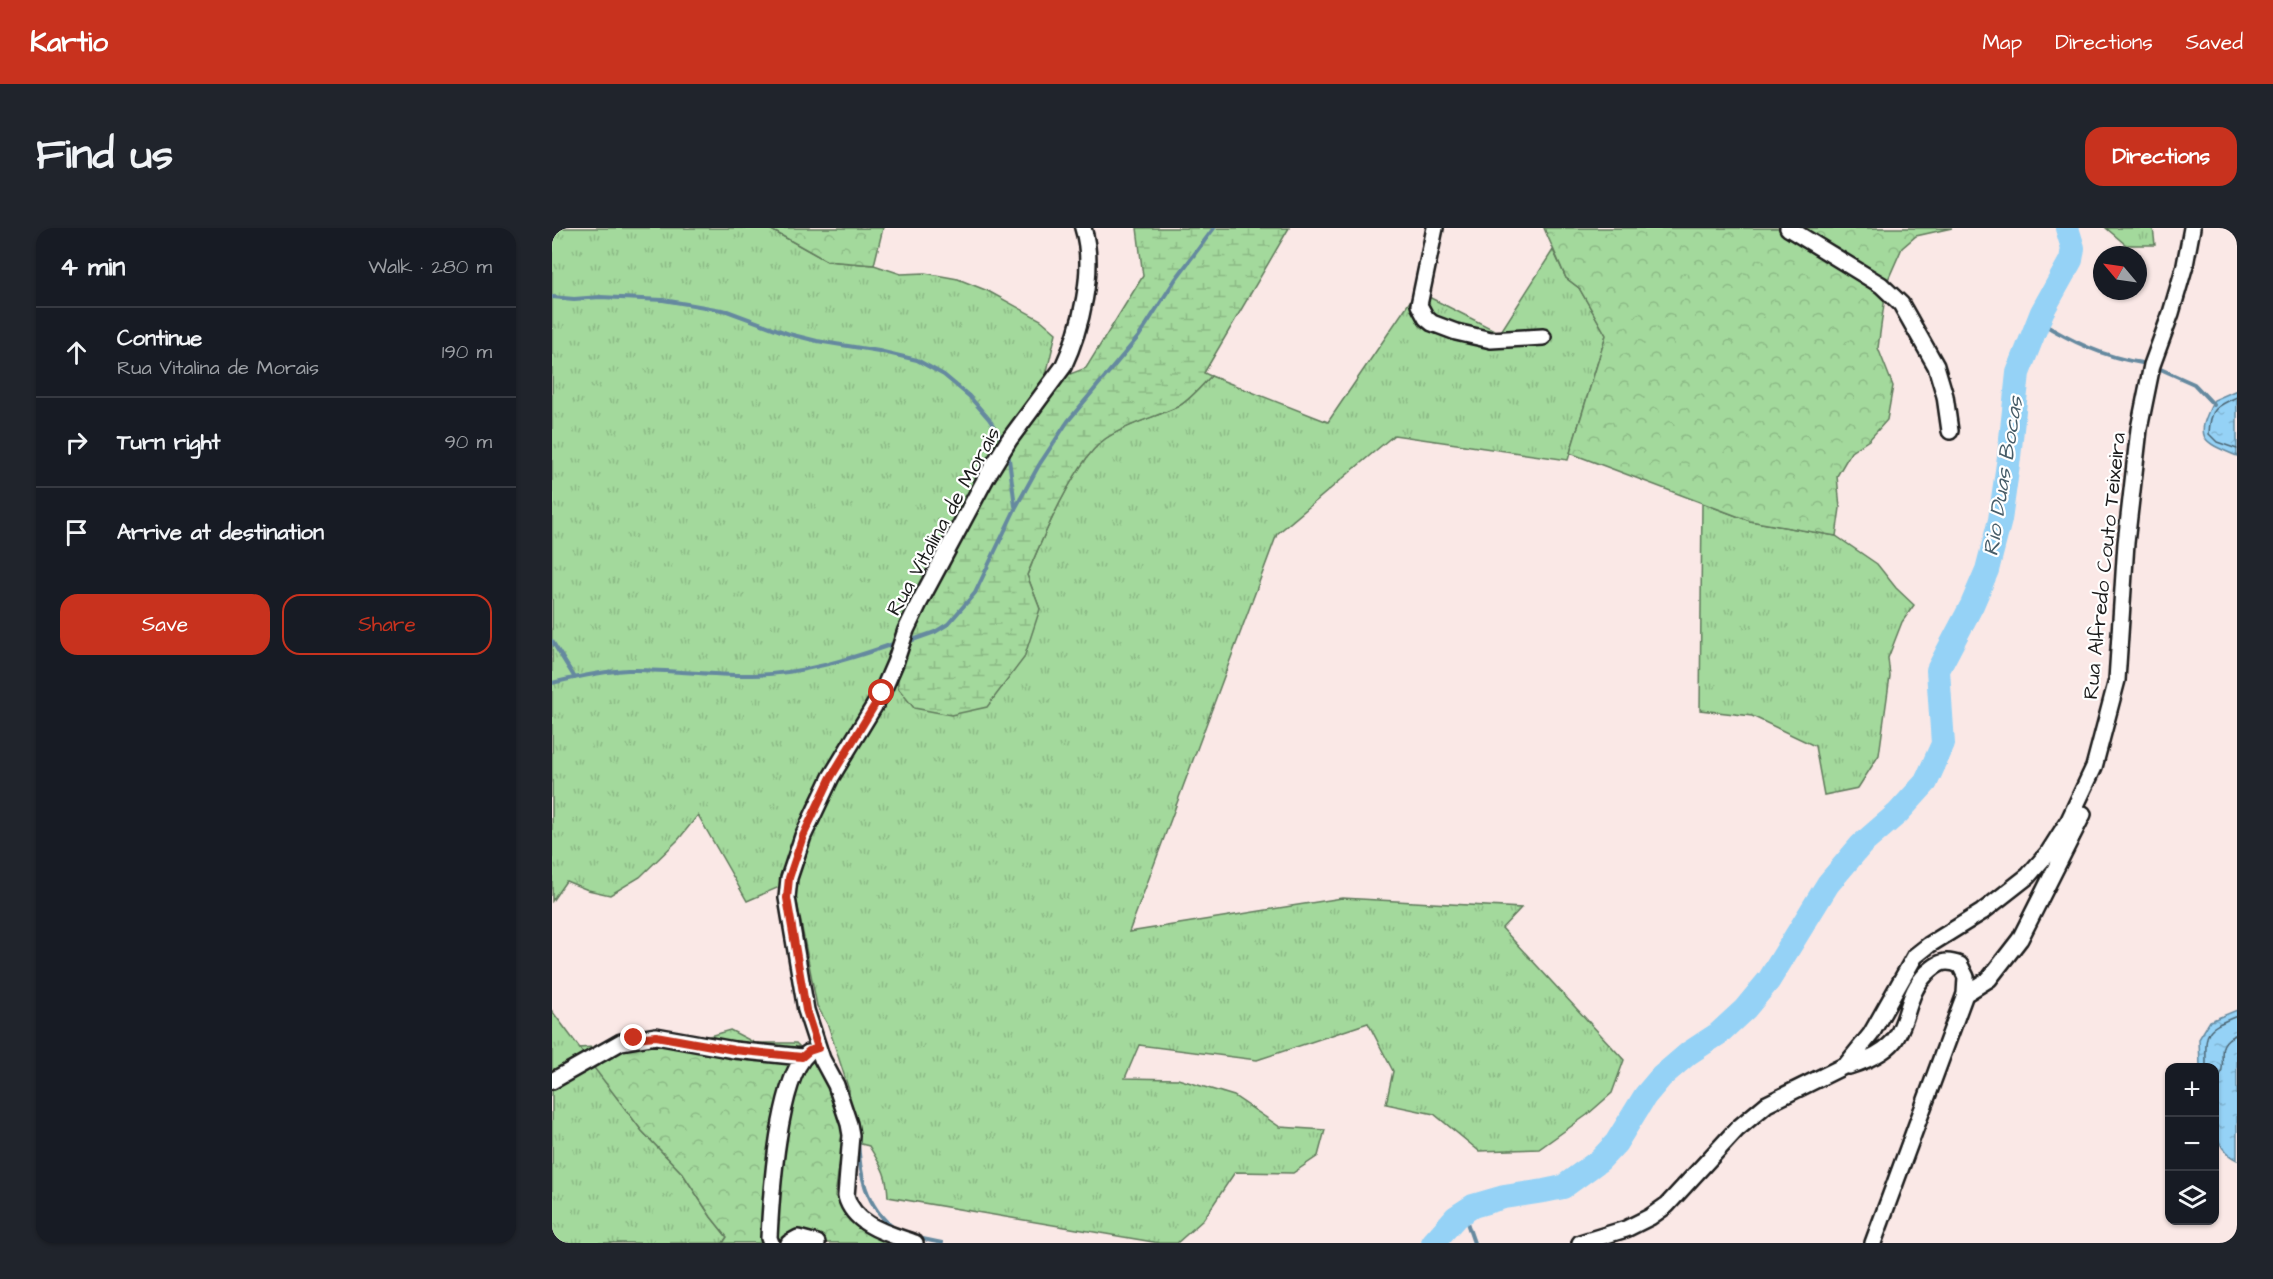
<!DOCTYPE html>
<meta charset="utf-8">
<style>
:root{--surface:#171b24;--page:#20242c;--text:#f1f3f6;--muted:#9ea1a6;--line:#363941;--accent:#c8321e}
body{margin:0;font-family:"Architects Daughter",sans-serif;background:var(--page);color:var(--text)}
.controls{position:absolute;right:18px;bottom:18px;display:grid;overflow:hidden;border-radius:12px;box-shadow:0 2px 4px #0004}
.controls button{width:54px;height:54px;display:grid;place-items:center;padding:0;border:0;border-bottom:2px solid var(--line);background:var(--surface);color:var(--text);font:30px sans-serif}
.compass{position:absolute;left:1541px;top:18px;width:54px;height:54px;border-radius:50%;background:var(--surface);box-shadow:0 2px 4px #0004;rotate:299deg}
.stop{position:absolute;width:18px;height:18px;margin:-14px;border:4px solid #c8321e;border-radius:50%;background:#fff}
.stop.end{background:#c8321e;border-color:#fff;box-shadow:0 2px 6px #0008}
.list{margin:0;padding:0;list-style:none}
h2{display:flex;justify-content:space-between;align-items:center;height:78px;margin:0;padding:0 24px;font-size:26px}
h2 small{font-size:20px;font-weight:400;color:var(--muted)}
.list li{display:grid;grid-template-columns:39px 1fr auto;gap:18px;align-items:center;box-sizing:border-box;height:90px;padding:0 24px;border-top:2px solid var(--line)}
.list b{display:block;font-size:22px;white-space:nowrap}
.list p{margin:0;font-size:20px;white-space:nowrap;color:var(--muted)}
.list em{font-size:20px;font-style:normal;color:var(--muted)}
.actions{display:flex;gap:12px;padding:18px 24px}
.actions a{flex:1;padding:14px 0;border:2px solid var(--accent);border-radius:18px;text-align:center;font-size:21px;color:var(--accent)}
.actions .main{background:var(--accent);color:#fff}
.icon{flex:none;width:33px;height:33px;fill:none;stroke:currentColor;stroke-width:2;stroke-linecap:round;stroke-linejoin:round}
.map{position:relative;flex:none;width:1685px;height:1015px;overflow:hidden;border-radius:18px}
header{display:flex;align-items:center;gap:36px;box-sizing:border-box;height:84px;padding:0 30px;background:var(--accent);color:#fff}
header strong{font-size:28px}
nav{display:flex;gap:33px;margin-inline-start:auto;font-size:21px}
.intro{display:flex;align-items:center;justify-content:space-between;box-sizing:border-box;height:144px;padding:0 36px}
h1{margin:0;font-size:42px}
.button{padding:15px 27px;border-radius:18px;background:var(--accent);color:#fff;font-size:21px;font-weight:700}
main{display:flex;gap:36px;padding:0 36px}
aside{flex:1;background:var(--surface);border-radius:18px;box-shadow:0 2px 4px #0004}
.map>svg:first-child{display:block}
</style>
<header>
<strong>Kartio</strong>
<nav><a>Map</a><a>Directions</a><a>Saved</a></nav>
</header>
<div class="intro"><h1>Find us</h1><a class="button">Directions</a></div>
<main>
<aside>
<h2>4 min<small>Walk · 280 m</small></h2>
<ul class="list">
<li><svg class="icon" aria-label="ahead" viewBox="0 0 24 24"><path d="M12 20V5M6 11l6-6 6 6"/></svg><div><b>Continue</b><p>Rua Vitalina de Morais</p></div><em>190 m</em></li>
<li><svg class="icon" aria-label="right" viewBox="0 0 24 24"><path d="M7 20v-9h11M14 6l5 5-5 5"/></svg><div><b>Turn right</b></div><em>90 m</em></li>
<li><svg class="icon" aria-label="arrive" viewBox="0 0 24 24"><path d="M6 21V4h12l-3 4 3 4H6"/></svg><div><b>Arrive at destination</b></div></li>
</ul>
<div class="actions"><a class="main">Save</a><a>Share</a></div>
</aside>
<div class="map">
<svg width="1685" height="1015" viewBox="0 0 1685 1015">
<defs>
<pattern id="grass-tufts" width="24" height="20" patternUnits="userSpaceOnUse" patternTransform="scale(1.5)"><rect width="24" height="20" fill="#a3d99c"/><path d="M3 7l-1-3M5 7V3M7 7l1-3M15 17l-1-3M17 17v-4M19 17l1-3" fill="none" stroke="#8cba86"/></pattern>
<pattern id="forest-crowns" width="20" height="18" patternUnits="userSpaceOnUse" patternTransform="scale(1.5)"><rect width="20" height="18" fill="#a3d99c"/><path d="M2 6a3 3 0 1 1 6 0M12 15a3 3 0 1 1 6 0" fill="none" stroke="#8cba86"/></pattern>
<pattern id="wetland-marsh" width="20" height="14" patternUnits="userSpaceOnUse" patternTransform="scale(1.5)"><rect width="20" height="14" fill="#a3d99c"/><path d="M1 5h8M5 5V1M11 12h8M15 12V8" fill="none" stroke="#8cba86"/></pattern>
<pattern id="water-ripples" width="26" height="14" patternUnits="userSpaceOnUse" patternTransform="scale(1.5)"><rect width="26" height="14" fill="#95d2f6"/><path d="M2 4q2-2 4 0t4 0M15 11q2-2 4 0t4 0" fill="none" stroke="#80b4d2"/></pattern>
</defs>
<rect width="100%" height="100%" fill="#fae8e6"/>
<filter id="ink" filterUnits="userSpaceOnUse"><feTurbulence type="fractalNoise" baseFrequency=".0167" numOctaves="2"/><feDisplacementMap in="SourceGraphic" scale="12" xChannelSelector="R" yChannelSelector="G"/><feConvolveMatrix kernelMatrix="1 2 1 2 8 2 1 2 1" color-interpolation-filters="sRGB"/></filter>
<g filter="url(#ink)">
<!-- grass -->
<path fill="url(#grass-tufts)" stroke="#607a5c" stroke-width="1.5" d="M0,0H216L275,33L322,37L349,46L373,45L406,51L436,63L489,92L504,105L492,156L428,257L488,381L475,347C489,313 524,232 553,211C575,196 601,190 625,179C637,173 649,158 659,148L776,194L865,63L948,105L1001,22L1014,50L1027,60L1054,107L1016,232L842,207L725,306L577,704L790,670L969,680L950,700L1072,832L1060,865L1035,887L987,921L927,923L882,886L834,876L841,843L816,795L705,832L587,817L573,850L626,851L682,868L728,899L773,902L766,928L741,945L683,944L651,992L625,1015H607L336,969C335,945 329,938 317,918L297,913V862L276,797L265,778L241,653L195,673L146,587L126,612L88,649L58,667L36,662L14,653L0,673Z
M1554,0H1601L1603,17H1574Z
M1150,275L1198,293L1284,308L1325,336L1344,360L1362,377L1350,394L1336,430L1338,448L1327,527L1306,560L1272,567L1263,518L1200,488L1148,482Z
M0,783L90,903L131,946L159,989L175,1009L171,1015H0Z"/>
<!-- forest -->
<path fill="url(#forest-crowns)" stroke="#607a5c" stroke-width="1.5" d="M216,0H331L322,37L275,33Z
M992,0H1400L1364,8L1350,20L1335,54L1326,120L1341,158L1335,192L1317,212L1299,224L1285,248L1288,280L1284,308L1198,293L1018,225L1054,107L1027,60L1014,50Z
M178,802L203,815H244L268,839L285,864L297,862V913L289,925L283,968L298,990L367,1015H171L175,1009L159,989L131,946L90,903L27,820L140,813Z"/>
<!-- wetland -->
<path fill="url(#wetland-marsh)" stroke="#607a5c" stroke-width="1.5" d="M585,0H737L652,145L659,148C649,158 637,173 625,179C601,190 575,196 553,211C524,231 489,313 475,347L488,381L472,430L435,479L399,487L362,480L346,460L345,414L492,156L534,140L591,48Z"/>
<!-- water -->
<path fill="url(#water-ripples)" stroke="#65899f" stroke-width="1.5" d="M1685,162V228C1648,213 1643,210 1662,172Z
M1685,782V932C1653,917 1662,869 1662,840L1648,839L1647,811L1658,793Z"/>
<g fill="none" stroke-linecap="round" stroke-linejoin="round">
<!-- shore -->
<path stroke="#4c6573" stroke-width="1.5" d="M1685,169C1664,178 1658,181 1657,206L1665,214L1685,221
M1654,840C1654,804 1650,802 1685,788
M1662,856C1682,836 1656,818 1685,806"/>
<!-- stream -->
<path stroke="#65899f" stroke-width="4" d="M0,69L22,71L48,69L111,72L141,77L175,83L237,106L265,113L327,123L365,132L392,147L417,168L437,191L449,210
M1486,93C1519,113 1551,129 1590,135
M1604,139L1642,156L1662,177
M456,223L463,278
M0,413L23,450
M355,414L383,404L396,396L423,365L464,279L487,237L516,193L587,108L623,52L662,0
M0,455C25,449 51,443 76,442C117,441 159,448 200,447C249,446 295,432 341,416
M306,909C307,945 313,978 343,1001
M911,983L922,1015
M366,1010L390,1015"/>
<!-- river -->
<path stroke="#95d2f6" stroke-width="24" d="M881,1015L904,989L921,978L952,969L992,963L1011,959L1048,932L1064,915L1093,868L1109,849L1137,825L1166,806L1193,781L1217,752L1276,656L1309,617L1346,585L1374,554L1391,516L1386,442L1420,377L1435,342L1448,292L1457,229L1466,145L1490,84L1519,32L1521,20L1515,0"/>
<defs>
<path id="minor" d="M883,0L867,77L874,90L880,95L904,104L939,112L991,109
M1236,0L1329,57L1349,76L1384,138L1393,168L1398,203
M1413,766L1437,751L1468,711L1531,586
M1297,838C1313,833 1337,823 1345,808C1358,786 1355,765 1375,745C1387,734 1393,731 1408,737L1414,749L1413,766L1321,1015
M0,853L69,814L104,808L182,822L250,829
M219,1015L217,1010C219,969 226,851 256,825
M237,1015L246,1010L265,1015
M363,1015C338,1006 302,998 294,968L299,907L297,896L284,857L270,831L254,782L235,670L237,650L251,608L279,549L330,465L343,435L354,402L367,375L435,248L457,212L511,139C529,101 544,40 531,0
M1028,1015L1074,1001L1098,989L1115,977L1185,901L1215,876L1294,837L1319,806L1363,728L1377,717L1430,684L1476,648L1496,625L1517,592L1542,539L1565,452L1574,315L1587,201L1600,137L1619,85L1633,37L1640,0"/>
</defs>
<!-- minor casing -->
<use href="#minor" stroke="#1c1c1c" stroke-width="20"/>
<!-- minor -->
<use href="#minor" stroke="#fff" stroke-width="15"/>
</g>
</g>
<g fill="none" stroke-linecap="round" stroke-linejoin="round" filter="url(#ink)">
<!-- route -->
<path stroke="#c8321e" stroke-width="8" d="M82,810L104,808L182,822L250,829L257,823L266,820L254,782L235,670L237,650L251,608L279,549L330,465"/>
</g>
<g text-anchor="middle" stroke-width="4.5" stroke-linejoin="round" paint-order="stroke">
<!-- street labels -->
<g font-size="21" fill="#1c1c1c" stroke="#fff">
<text transform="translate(391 293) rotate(-61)" y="7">Rua Vitalina de Morais</text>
<text transform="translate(1552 338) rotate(-84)" y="7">Rua Alfredo Couto Teixeira</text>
</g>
<!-- water labels -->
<g font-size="22" font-style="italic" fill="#465c68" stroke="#fff">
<text transform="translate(1450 248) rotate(-81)" y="8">Rio Duas Bocas</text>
</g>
</g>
</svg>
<div class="controls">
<button>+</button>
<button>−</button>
<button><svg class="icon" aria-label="layers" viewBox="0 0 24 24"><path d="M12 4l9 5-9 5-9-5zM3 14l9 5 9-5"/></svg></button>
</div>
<svg class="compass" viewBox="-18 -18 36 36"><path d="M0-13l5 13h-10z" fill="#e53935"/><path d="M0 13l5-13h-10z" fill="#9ea1a6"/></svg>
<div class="stop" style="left:330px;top:465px"></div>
<div class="stop end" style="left:82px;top:810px"></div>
</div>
</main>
